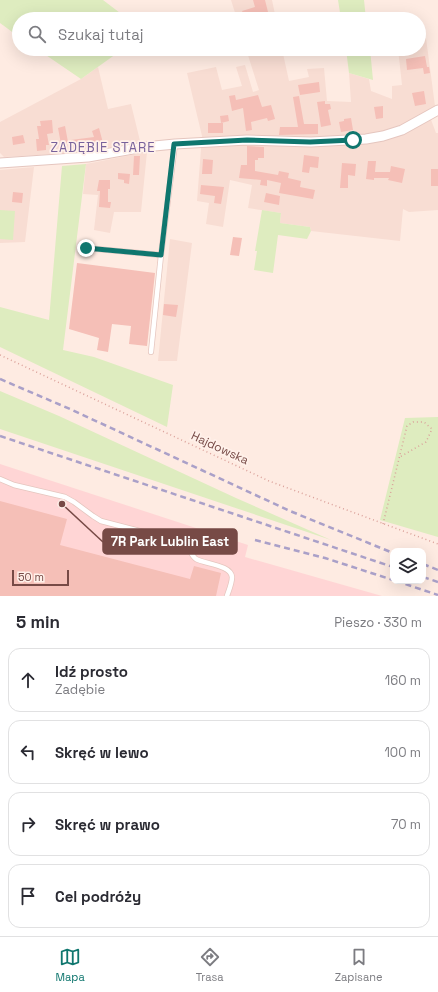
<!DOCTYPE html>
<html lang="pl">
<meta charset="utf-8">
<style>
:root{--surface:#fff;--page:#f2f2f3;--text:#2b2b33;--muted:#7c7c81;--line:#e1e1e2;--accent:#0f766e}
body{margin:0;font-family:"Space Grotesk",sans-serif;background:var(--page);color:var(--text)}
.controls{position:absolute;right:12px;bottom:12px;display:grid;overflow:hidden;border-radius:8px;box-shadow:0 4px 16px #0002}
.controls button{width:36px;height:36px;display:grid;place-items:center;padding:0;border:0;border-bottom:1px solid var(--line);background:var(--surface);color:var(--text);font:20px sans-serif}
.scale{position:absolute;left:12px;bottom:10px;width:57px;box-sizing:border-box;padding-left:4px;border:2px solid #774a46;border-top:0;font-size:11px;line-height:14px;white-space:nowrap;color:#774a46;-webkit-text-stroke:3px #fff1ea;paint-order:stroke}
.stop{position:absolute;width:12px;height:12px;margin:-9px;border:3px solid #0f766e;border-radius:50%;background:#fff}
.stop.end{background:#0f766e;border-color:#fff;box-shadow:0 1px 4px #0008}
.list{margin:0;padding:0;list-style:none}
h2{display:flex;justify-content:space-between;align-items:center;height:52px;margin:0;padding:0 16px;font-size:17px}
h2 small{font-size:13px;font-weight:400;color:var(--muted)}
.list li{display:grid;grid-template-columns:26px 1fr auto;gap:12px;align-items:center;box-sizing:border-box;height:64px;margin:0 8px 8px;padding:0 8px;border:1px solid var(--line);border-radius:12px}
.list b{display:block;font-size:15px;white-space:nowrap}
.list p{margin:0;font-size:13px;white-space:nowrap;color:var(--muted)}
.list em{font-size:13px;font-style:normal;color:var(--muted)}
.icon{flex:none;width:22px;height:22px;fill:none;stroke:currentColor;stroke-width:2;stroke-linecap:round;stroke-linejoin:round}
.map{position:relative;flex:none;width:438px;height:596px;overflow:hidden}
.search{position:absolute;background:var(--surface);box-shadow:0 4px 16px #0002;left:12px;right:12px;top:12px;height:44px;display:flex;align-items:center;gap:10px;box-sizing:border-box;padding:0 14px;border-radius:22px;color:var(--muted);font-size:15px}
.sheet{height:340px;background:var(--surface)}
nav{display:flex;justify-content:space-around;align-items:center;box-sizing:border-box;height:56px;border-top:1px solid var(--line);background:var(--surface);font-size:11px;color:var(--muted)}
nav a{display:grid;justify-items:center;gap:2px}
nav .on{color:var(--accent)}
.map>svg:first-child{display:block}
</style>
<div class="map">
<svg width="438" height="596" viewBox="0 0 438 596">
<rect width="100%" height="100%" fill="#feebe2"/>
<!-- residential -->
<path fill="#f8ddd3" d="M231,0H272L276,19H237Z
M419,38H426L435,106L430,117L436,133H438V210L409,212L403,209L400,241L311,231L310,227L280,223L281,213L248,208L252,185L230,180L223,227L206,224L209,203L197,201L202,136L187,73L216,67L222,90L242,86L236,67L245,65L253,92L259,90L246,49H282L289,81L309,77L307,69L324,68L327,101L351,102L349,73L369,79L371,91L392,99V86L402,85L398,49H419Z
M98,67L108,109L131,104L140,141L87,152L4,157L0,153V122L81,79Z
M147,152L141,212H114L110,233L94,230L98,195L83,194L86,164Z
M34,167L25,242L0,243V170Z
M170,239L192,243L177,361H158Z"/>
<!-- commercial -->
<path fill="#ffd5d5" d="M0,464L248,545L245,557L382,596H0Z"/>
<!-- green -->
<path fill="#deecbf" d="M0,0H103L128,19H19V37L0,23Z
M338,0H364L366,19H341Z
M37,49H123L81,79Z
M346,49H370L373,80L349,73Z
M86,164L63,350L94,357L173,385L167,427L0,347V307L49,320L62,166Z
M0,210L15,211L13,240L0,239Z
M262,210L281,213L280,223L310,227L311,231L307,239L278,235L273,273L254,270L257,251H255Z
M0,391L59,416L236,498L331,540L0,429Z
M438,417V537L380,520L405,418Z"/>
<!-- building -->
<path fill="#f5bfb7" d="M253,0H265L269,16L261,17V19H228V17L243,13L242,11L255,7Z
M425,56L427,67H429L430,73L424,74L423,68L407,70L406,59Z
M319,82L320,92L300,95L298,85Z
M424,91L426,104L415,106L412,93Z
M235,95L236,100L258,95L262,107L271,105L275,119L268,121L267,118L251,122L252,130L246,131L243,108L232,111L229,96Z
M299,96L304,124H318V134L279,135L280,127H298L293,97Z
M325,101V104H330L331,109L328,110L331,125L321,127L317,102Z
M383,106V118L376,119L374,107Z
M228,115L229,121L221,123H223V133H208V123H221L220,116Z
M351,118L353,130L341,132L339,122L344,121V119Z
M52,120L53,133L47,134L49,145H46V150L37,151L36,139H39L37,126H41L40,121Z
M65,126L68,142L61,144L58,128Z
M99,128L103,143L87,148L72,150L71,140L94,137L92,131Z
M23,135L25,143L13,145L12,137Z
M247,146L264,147V158H258V160H255V171L278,175L279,171L289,173L288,178L301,181L300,187L315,190L313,199L279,193L281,183L267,180V186L260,185L261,180L239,178L241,165H247Z
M304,155L319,157L318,168L310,167L309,173L302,172Z
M134,156H140L139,175H133Z
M203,159L213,160L212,174H202Z
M368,161H376L375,172H390L391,166L405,169L402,183L388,180L389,178H374V180L366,179Z
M342,163L356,164L355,176L348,175V188H340Z
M431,169H438V186H431Z
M118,173L130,174L129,184L124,183V180L118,179Z
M99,180H110V189H108V202H111L110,208L99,207L100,191H97Z
M201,185L224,187L221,204L214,203L215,196L200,194Z
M13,192L23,193L22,203L12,202Z
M266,193L280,196L279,205L264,202Z
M233,237L242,238L239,256L230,255Z
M77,263L155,273L147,346L129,344L131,326L112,324L108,352L97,350L99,338L69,329Z
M164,304L178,305L176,317L163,315Z
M0,501L67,519L60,545L190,579L194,566L221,573L216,596H0Z"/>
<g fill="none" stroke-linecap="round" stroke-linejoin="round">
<defs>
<path id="service" d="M86,248L161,255
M151,352L161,255L175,144
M0,479L14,485L65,497L74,502L93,516L101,521L182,542C191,547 190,555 196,559C205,564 231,565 232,577C232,583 229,590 227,596"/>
<path id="minor" d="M0,163L88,157L144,147L175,144L247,140L311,142L366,139L383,136L402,130L438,110"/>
</defs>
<!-- service casing -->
<use href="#service" stroke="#e5c6bf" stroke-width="6"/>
<!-- minor casing -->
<use href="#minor" stroke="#e5c6bf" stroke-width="11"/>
<!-- path -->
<path stroke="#daa19a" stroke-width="1.5" stroke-dasharray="1 3" stroke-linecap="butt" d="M0,355L269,481L438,544
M383,524L407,426L413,422H424L432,429L426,442L400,457"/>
<!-- service -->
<use href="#service" stroke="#fff" stroke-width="4.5"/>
<!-- minor -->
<use href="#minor" stroke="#fff" stroke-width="9"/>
<!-- rail -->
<path stroke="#aaa0c8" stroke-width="2.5" stroke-dasharray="6 4" stroke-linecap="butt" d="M0,379L70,409L290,511L393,553
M0,436L393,567
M255,540L325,558L393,580
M423,564L438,570
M423,577L438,582
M396,581L438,595"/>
</g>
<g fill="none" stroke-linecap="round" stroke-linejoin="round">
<!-- route -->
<path stroke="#0f766e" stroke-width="5" d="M86,248L161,255L174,144L247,140L310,142L353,140"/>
</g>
<g text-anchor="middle" stroke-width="3.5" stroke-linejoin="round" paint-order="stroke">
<!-- street labels -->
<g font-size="12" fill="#774a46" stroke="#fff1ea">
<text transform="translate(220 448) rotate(25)" y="4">Hajdowska</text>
</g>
<!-- neighbourhood labels -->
<g font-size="13" letter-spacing="1" fill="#77619b" stroke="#fff1ea">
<text x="103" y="152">ZADĘBIE STARE</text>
</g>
</g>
<!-- callouts -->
<path fill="none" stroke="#774a46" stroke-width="1.5" d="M62 504L103 542"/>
<circle fill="#774a46" stroke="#fff1ea" stroke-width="1.5" cx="62" cy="504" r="4"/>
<rect fill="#774a46" stroke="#774a46" stroke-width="1.5" x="103" y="529" width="134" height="25" rx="4"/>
<g font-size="13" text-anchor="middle" font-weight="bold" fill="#fff">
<text x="170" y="546">7R Park Lublin East</text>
</g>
</svg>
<div class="controls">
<button><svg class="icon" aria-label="layers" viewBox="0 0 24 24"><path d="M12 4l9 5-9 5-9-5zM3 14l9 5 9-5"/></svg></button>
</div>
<div class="scale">50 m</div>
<div class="stop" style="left:353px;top:140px"></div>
<div class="stop end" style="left:86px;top:248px"></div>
<div class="search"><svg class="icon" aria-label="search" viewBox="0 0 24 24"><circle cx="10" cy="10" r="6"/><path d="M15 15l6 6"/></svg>Szukaj tutaj</div>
</div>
<section class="sheet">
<h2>5 min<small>Pieszo · 330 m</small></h2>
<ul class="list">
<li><svg class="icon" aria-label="ahead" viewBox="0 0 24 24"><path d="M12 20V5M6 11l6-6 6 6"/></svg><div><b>Idź prosto</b><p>Zadębie</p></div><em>160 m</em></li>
<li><svg class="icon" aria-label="left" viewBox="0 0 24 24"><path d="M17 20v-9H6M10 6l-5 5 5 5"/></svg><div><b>Skręć w lewo</b></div><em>100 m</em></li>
<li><svg class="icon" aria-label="right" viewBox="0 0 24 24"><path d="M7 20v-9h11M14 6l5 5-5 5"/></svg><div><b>Skręć w prawo</b></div><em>70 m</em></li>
<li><svg class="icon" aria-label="arrive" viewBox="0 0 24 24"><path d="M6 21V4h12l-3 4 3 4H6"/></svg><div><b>Cel podróży</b></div></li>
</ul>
</section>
<nav>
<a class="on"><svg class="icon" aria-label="map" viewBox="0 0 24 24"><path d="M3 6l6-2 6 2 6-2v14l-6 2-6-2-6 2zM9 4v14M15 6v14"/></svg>Mapa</a>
<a><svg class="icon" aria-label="directions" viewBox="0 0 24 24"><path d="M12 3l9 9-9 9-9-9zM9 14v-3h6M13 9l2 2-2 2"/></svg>Trasa</a>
<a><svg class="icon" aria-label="saved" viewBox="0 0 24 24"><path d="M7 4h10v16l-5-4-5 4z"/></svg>Zapisane</a>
</nav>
